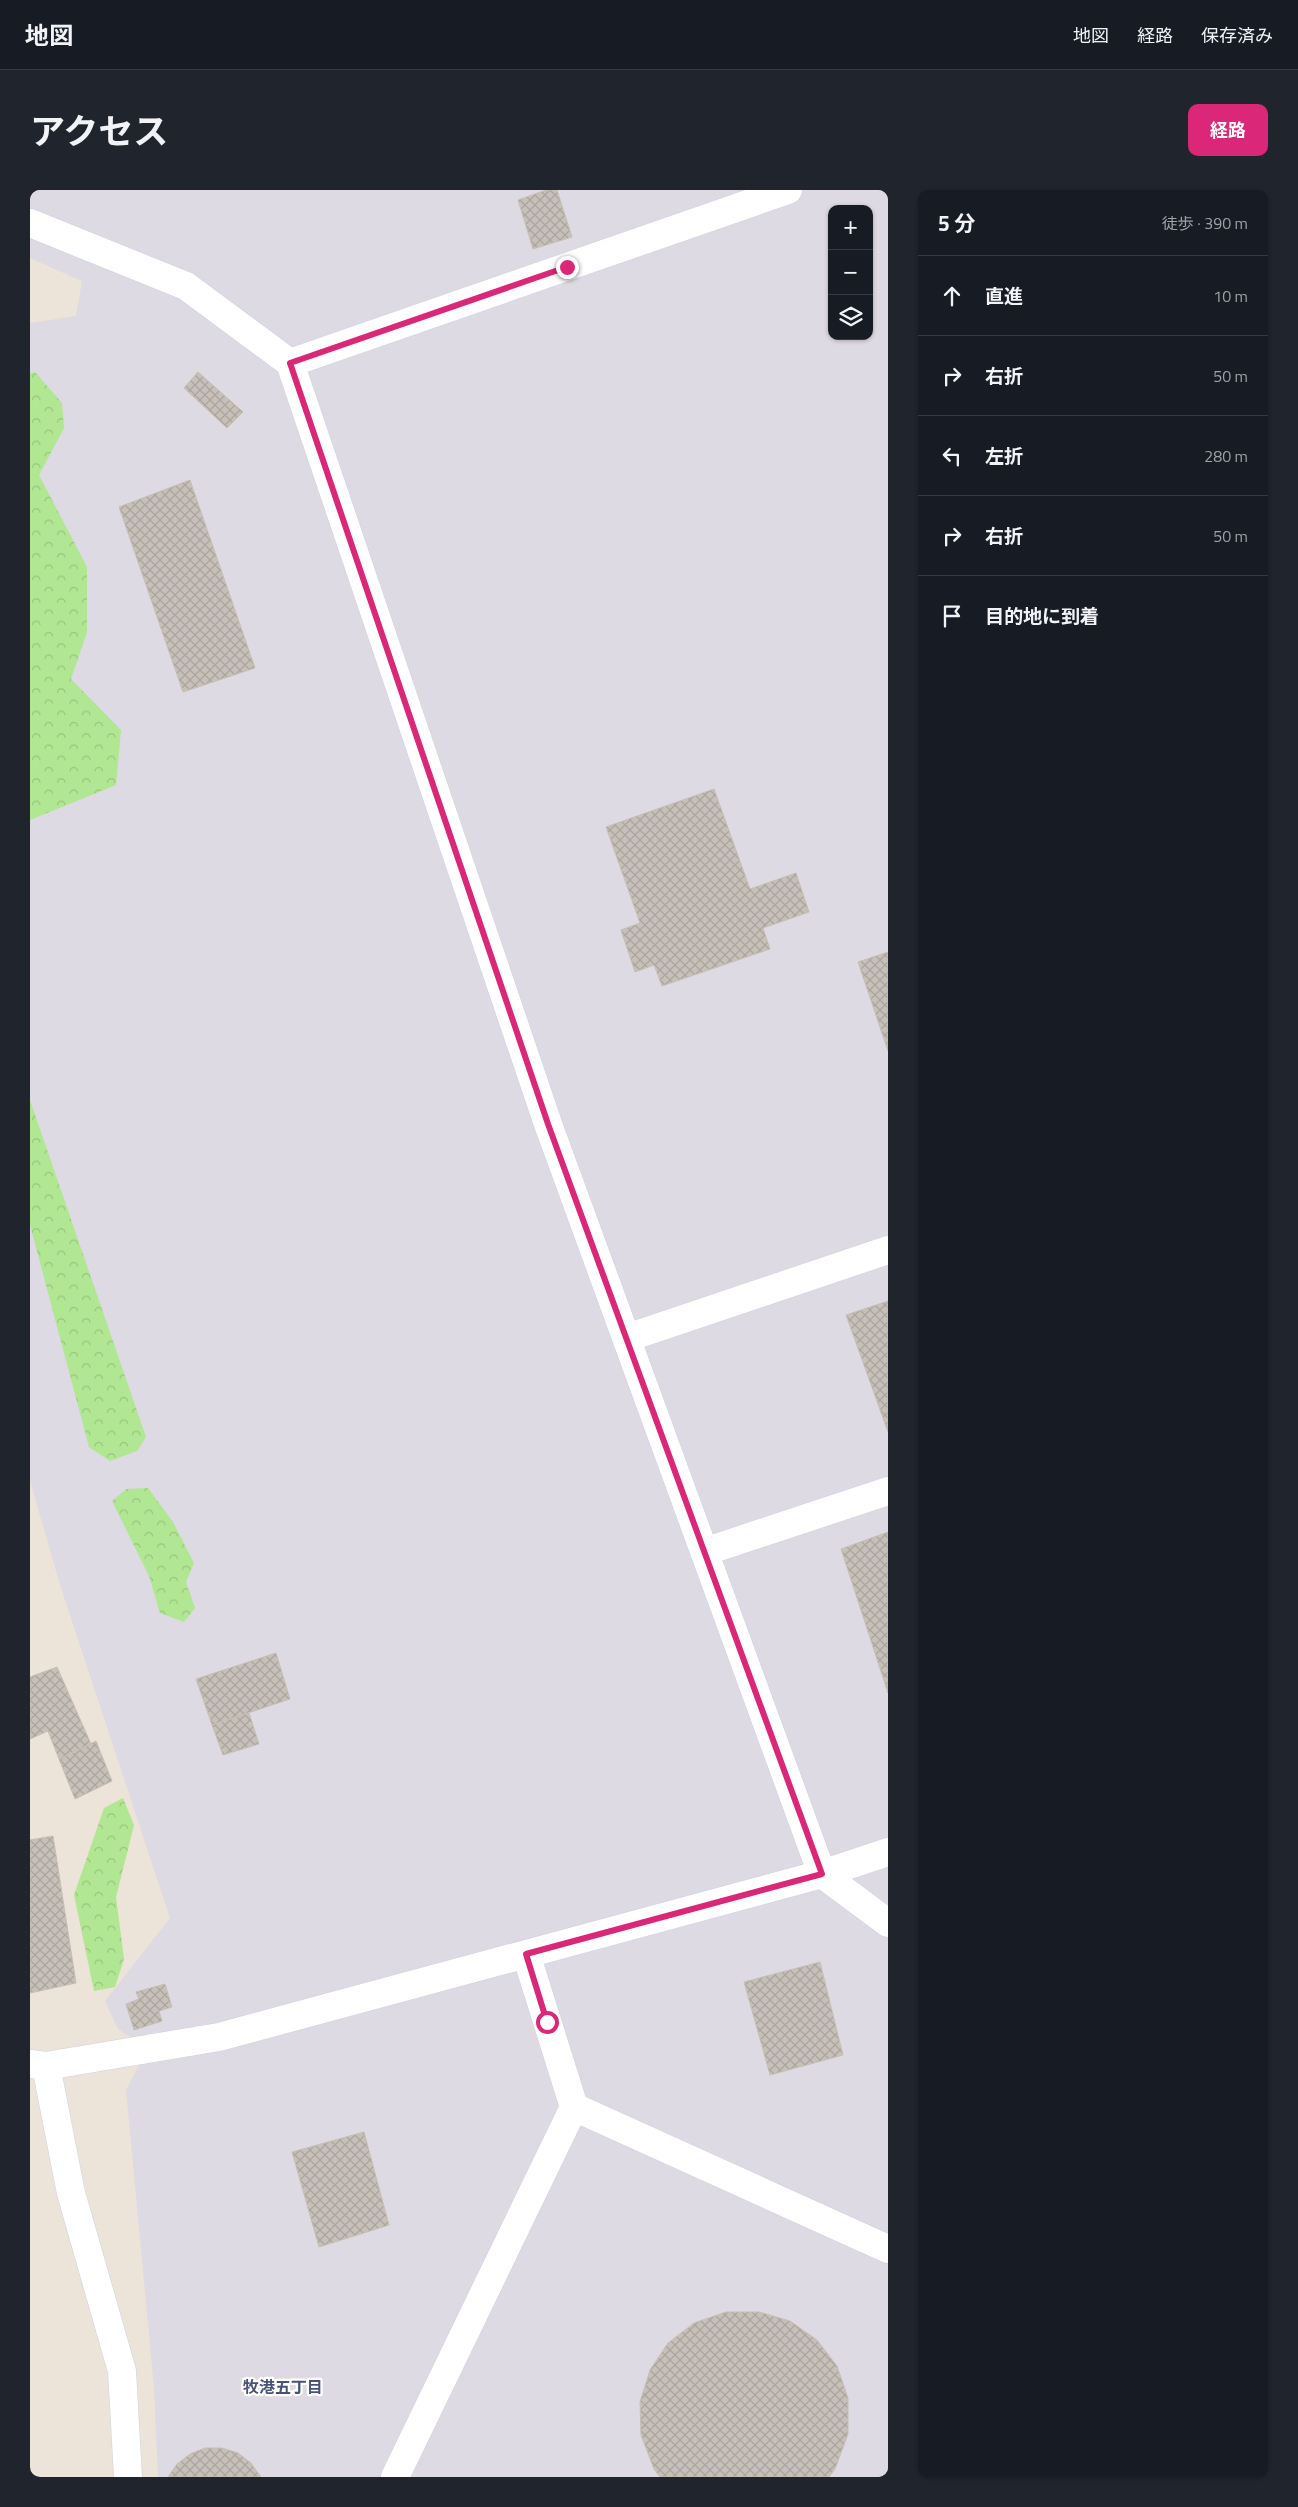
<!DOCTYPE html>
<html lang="ja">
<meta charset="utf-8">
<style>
:root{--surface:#171b24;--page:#20242c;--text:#f1f3f6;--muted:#9ea1a6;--line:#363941;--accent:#db2777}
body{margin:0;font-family:"Titillium Web","Noto Sans JP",sans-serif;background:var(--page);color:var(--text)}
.controls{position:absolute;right:15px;top:15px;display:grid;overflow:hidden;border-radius:10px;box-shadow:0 1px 4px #0004}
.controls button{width:45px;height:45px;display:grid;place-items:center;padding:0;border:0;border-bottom:1px solid var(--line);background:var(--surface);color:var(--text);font:25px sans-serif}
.stop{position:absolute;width:15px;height:15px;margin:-11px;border:4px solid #db2777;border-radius:50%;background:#fff}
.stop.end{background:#db2777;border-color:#fff;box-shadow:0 1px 5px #0008}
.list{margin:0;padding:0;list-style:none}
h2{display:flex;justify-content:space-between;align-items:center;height:65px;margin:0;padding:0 20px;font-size:21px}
h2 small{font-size:16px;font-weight:400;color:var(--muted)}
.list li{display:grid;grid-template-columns:32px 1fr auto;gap:15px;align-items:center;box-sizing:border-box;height:80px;padding:0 20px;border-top:1px solid var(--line)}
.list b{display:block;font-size:19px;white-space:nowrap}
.list em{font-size:16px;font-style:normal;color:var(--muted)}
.icon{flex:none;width:28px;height:28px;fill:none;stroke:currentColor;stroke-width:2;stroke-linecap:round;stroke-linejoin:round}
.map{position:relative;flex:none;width:858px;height:2287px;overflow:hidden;border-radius:10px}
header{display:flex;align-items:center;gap:30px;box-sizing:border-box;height:70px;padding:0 25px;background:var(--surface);border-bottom:1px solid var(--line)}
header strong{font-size:24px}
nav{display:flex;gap:28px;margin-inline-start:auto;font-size:18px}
.intro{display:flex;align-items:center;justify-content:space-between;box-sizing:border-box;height:120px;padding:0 30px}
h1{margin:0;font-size:35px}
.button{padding:12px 22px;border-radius:10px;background:var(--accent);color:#fff;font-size:18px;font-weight:700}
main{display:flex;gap:30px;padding:0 30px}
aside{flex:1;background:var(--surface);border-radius:10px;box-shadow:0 1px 4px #0004}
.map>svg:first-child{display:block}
</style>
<header>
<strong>地図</strong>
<nav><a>地図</a><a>経路</a><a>保存済み</a></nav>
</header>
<div class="intro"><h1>アクセス</h1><a class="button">経路</a></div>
<main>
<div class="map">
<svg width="858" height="2287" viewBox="0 0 858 2287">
<defs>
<pattern id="forest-crowns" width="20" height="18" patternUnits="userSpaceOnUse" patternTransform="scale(1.25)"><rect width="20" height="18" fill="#b1e692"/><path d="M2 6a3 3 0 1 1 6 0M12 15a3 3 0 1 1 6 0" fill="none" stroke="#98c57e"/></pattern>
<pattern id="building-cross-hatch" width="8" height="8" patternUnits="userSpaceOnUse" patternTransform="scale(1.25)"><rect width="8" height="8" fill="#c7c0b9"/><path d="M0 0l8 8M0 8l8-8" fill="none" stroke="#aba59f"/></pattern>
</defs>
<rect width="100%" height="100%" fill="#ece3d9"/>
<!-- industrial -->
<path fill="#dddae3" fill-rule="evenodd" d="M0,0H858V2287H128L124,2198L96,1900L118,1858L88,1839L75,1811L140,1728L31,1398L0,1291V133L46,126L52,91L0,68ZM802,19H839V146H802Z"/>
<!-- forest -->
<path fill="url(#forest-crowns)" d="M5,182L32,213L34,238L9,285L57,377V442L41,489L91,540L86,595L0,630V183Z
M0,910L116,1247L107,1261L80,1271L59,1257L0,1035Z
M118,1298L143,1332L164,1373L156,1392L165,1418L154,1432L130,1423L119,1386L82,1311L96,1299Z
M93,1608L104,1635L86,1707L94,1769L85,1797L64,1801L44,1705L74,1618Z"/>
<!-- building -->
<path fill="url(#building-cross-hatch)" stroke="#c7bfb3" d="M516,0H527L542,47L503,59L488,10Z
M168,182L213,222L197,238L154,198Z
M160,290L225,478L153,502L89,317Z
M684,599L720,699L766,683L779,722L733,738L740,759L632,796L624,775L605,782L591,740L610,733L576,637Z
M858,762V861L828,772Z
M858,1111V1242L816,1125Z
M858,1342V1503L811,1359Z
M246,1463L260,1509L182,1535L166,1489Z
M27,1477L61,1554L29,1569L18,1541L0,1549V1487Z
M219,1523L229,1554L193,1565L182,1535Z
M66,1551L82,1591L45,1609L29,1569Z
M23,1646L46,1793L0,1803V1650Z
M790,1772L813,1865L740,1885L714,1792Z
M135,1794L142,1817L129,1821L132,1831L104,1840L96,1814L109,1809L106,1802Z
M334,1942L359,2035L289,2057L262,1962Z
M696,2122H729L760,2131L787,2150L807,2176L818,2208V2244L805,2279L799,2287H630L624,2279L611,2245L610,2212L620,2180L638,2153L664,2133Z
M175,2258H192L208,2263L221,2273L231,2287H138L147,2274L160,2264Z"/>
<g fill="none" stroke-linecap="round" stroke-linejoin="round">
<defs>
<path id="minor" d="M0,33L156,96L260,173L518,934L792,1684L858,1733
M260,173L758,0
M597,1148L858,1060
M674,1362L858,1301
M0,1874L16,1876L189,1847L792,1684L858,1662
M16,1876L41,2003L92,2181L98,2287
M544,1917L858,2059
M365,2287L544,1917L496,1764"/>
</defs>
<!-- minor casing -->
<use href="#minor" stroke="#ced3e2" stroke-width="29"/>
<!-- minor -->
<use href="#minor" stroke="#fff" stroke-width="28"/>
</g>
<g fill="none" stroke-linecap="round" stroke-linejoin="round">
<!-- route -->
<path stroke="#db2777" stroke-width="6" d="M517,1832L496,1764L792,1684L518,934L260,173L537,77"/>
</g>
<g text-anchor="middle" stroke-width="4.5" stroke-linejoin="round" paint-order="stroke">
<!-- neighbourhood labels -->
<g font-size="16" font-weight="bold" fill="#47527b" stroke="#fff">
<text x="253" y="2203">牧港五丁目</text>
</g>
</g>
</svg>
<div class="controls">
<button>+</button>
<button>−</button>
<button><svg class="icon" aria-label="layers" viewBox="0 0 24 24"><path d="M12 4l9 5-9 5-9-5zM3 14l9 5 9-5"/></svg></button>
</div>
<div class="stop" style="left:517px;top:1832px"></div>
<div class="stop end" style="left:537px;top:77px"></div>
</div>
<aside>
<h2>5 分<small>徒歩 · 390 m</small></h2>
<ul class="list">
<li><svg class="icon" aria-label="ahead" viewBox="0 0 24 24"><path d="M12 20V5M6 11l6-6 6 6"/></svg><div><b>直進</b></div><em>10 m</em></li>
<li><svg class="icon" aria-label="right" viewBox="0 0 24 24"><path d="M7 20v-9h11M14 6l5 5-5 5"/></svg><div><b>右折</b></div><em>50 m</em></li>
<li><svg class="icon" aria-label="left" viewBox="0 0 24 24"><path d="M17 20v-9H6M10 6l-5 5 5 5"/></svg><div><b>左折</b></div><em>280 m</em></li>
<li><svg class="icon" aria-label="right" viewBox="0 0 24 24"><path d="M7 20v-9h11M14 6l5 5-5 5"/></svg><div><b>右折</b></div><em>50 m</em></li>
<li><svg class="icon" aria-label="arrive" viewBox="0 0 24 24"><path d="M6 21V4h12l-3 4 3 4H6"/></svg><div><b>目的地に到着</b></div></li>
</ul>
</aside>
</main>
